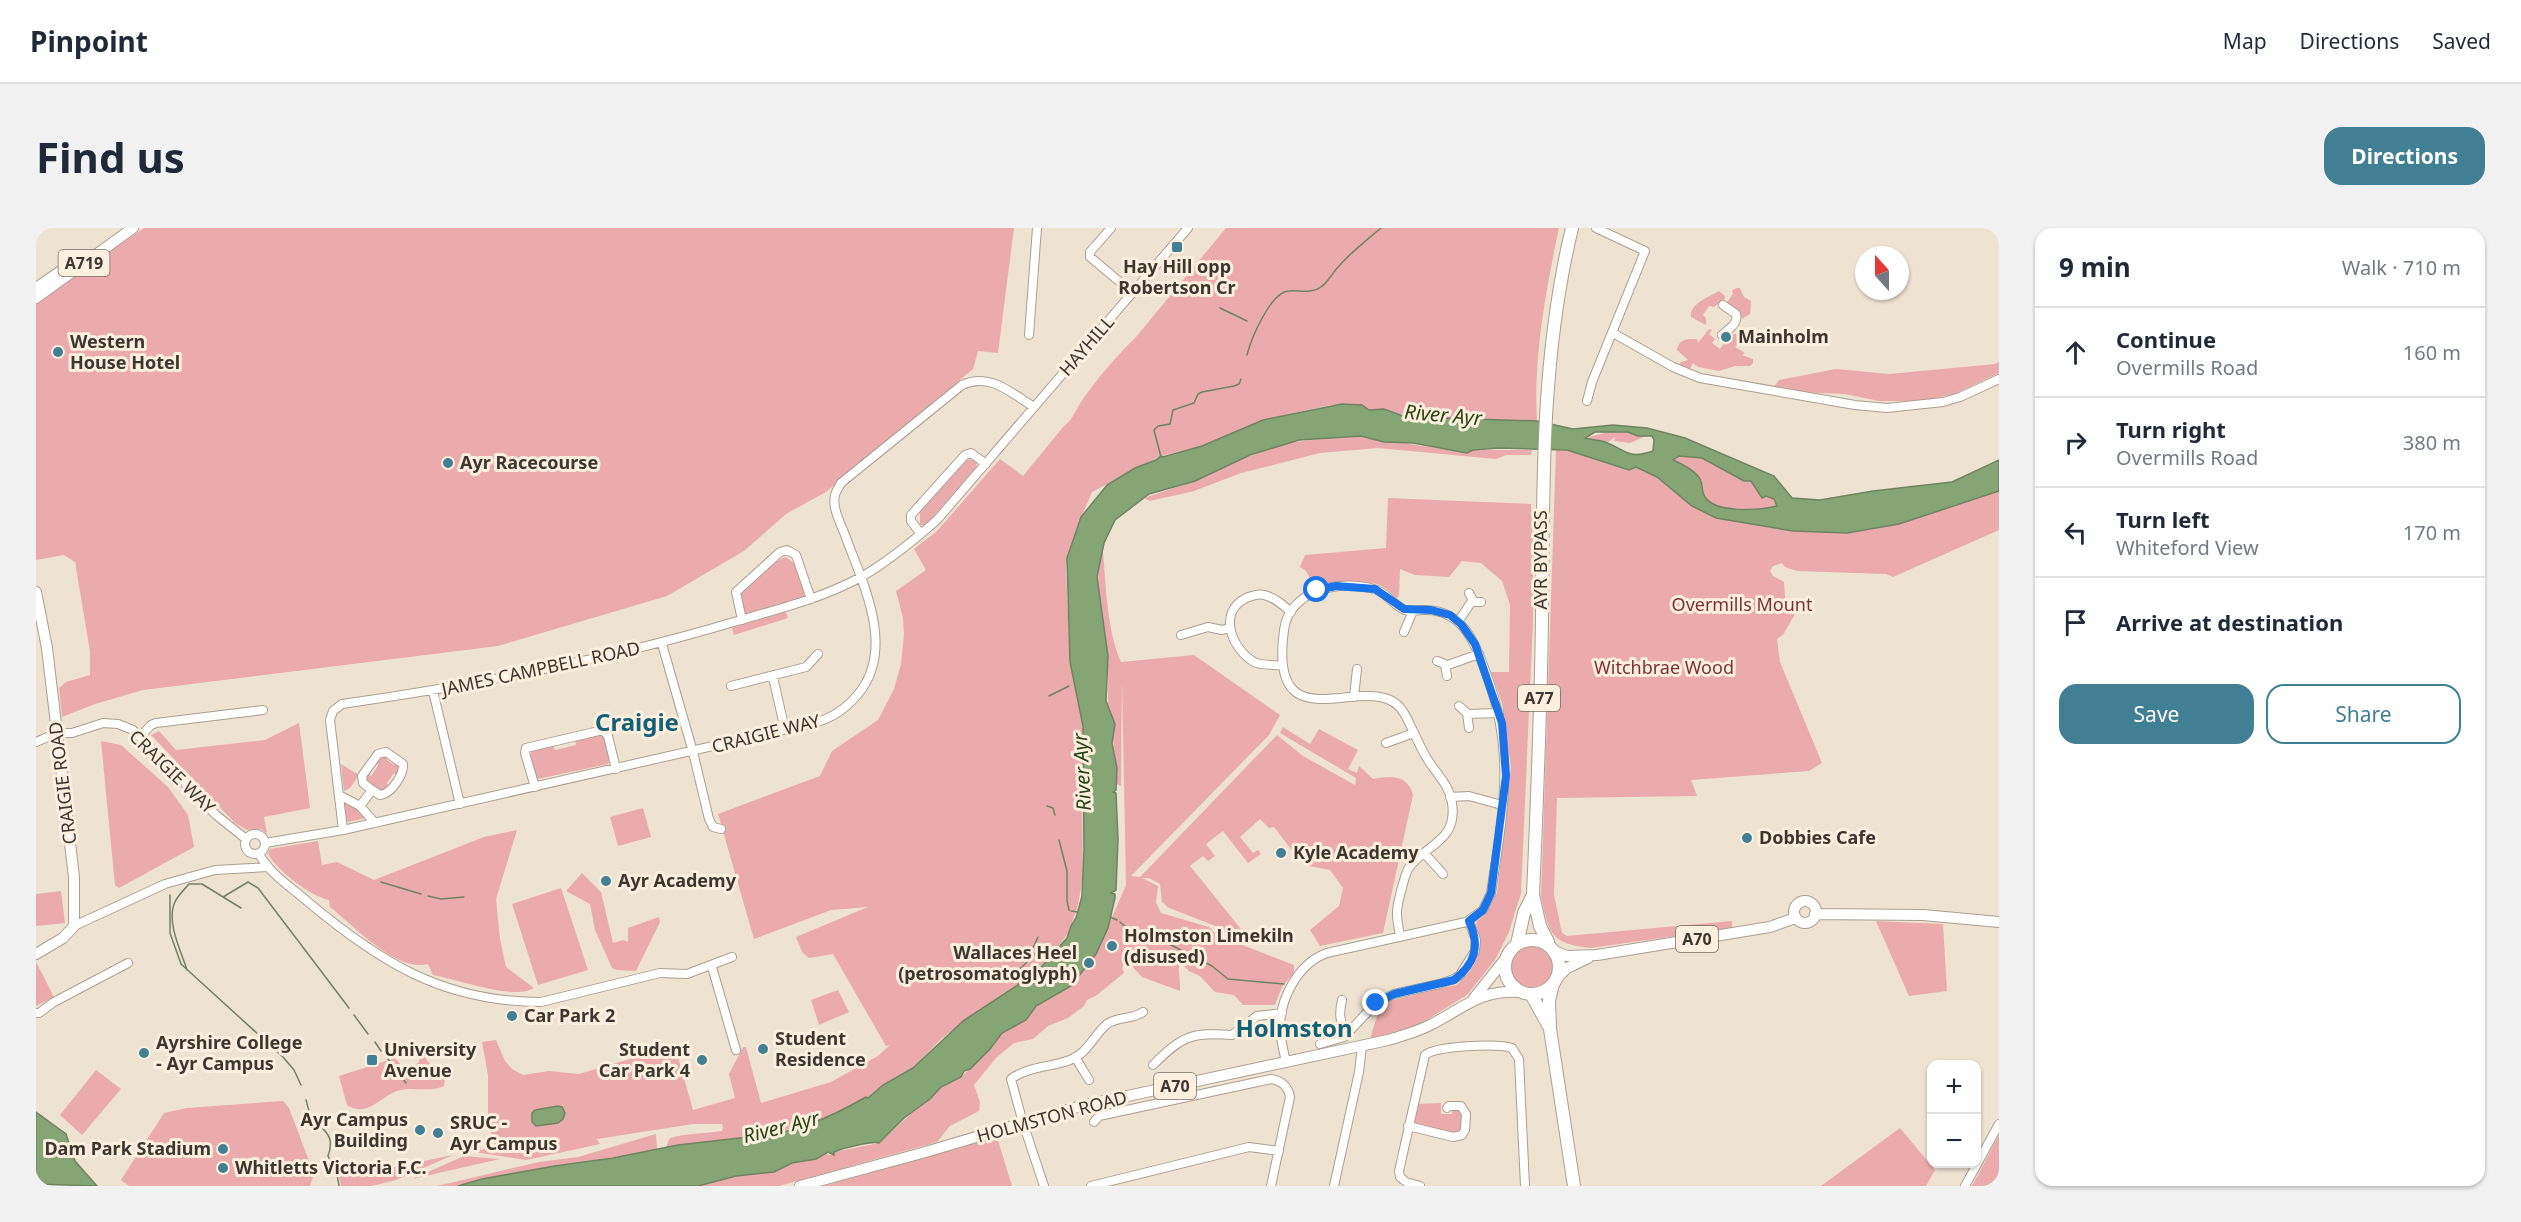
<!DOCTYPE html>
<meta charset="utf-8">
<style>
:root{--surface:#fff;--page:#f2f2f3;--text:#1f2937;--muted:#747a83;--line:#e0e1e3;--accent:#407f94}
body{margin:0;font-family:"Noto Sans",sans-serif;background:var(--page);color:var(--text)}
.controls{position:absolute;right:18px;bottom:18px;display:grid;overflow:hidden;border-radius:12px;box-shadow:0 2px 4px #0004}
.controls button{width:54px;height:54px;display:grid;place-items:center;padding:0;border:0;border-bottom:2px solid var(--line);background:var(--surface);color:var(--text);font:30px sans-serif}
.compass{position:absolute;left:1819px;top:18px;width:54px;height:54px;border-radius:50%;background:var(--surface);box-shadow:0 2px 4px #0004;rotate:339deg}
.stop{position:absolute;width:18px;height:18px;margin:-14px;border:4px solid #1a73e8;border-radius:50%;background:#fff}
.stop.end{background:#1a73e8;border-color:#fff;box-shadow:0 2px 6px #0008}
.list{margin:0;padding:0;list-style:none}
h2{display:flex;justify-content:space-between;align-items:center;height:78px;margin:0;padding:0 24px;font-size:26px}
h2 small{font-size:20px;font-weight:400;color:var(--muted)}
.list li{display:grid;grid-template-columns:39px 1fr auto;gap:18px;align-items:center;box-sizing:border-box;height:90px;padding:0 24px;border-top:2px solid var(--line)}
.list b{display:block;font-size:22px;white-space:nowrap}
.list p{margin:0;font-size:20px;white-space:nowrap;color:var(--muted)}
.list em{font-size:20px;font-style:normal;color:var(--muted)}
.actions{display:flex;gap:12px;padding:18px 24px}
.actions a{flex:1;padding:14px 0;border:2px solid var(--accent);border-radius:18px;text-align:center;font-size:21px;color:var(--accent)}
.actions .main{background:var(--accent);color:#fff}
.icon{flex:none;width:33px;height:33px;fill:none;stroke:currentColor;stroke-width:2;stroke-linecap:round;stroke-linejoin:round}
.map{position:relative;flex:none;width:1963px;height:958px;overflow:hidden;border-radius:18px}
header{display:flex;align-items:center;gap:36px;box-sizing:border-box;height:84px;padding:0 30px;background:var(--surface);border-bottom:2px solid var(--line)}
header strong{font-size:28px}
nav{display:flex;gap:33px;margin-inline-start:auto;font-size:21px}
.intro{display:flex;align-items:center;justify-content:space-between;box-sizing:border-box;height:144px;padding:0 36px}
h1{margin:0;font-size:42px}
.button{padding:15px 27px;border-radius:18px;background:var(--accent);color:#fff;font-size:21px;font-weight:700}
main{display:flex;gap:36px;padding:0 36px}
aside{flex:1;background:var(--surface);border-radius:18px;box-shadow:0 2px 4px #0004}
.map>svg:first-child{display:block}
</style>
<header>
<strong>Pinpoint</strong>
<nav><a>Map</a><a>Directions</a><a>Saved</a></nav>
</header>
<div class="intro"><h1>Find us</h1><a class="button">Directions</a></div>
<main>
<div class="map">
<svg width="1963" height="958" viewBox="0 0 1963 958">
<rect width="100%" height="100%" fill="#eee2d1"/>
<!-- green -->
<path fill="#ebabac" d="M108,0H978L962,125L942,123L937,141L790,264L750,286L708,323L631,368L462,418L107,462L59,476L26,489L23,460L30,454L54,447V423L39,334L28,327L0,332V75Z
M1190,0H1523C1510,61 1497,131 1501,193L1373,189L1358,184L1333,182L1326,177H1295L1239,189L1166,218L1125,228L1056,264L1039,304L1038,316L1032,328L1030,341L1034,435L1050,488L1046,566L1047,648L1042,677L1033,704L1013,731L991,750L932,790L905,811L877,840L847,857L832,870L778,895L715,911L711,909L630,920L633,911C641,906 674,905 686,903L687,899L686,896H657L561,911L564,916L490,932L438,924L459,918L452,895V847L446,814L460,812L469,833L476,841L487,847L513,843L543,846L639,818L657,882L699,870L693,846L707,819H710L725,875L795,854L842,828L854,817L850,818L797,726L773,730L766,724L760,709L832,679L795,682L718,711L682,586L784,548L796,523L842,492L858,461L865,436L868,407L867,390L860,363L890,342L878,321L901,303L964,231L987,248L1028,198C1037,192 1041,179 1047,171C1061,151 1083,125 1100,109Z
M1701,60H1704L1708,69L1715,73L1714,86L1706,91L1701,80L1698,88L1689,77L1697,66L1696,62Z
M1683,63L1689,68V71L1678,79L1673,78L1667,87L1670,90V97L1655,89C1653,76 1673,69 1683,63Z
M1673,101L1676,102L1673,106L1679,111L1676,115L1684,121L1688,116L1690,117L1698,106H1710L1712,110L1707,115L1704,113L1699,119L1709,125L1706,127L1717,131V135L1714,138H1699L1683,143L1662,139L1657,135L1653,142L1643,137L1645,134L1652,132L1641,122C1643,110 1652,111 1661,111L1662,115Z
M1963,134V145L1918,166L1885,173H1843L1809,166L1735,163L1743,152L1800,141L1853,146L1959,136Z
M1572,204H1592L1610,208L1594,215L1578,213L1579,209L1571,215L1549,210Z
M1318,207L1431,225L1437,222H1496L1495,227H1470L1460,231L1342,220L1284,225L1205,245L1158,263L1114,273L1108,270L1159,253L1195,235L1251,215Z
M1520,222H1531L1593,242L1600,239L1621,249L1656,278L1811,305L1863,296L1963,263V302L1857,349L1850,346L1761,343L1749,339L1746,335L1737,338L1734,343L1737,348L1748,354L1750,384H1756L1759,386L1747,407L1741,411L1744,434L1786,535L1773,543L1655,552L1661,568L1521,570L1518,667L1526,705L1531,708L1696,693V700L1555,720C1515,716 1513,706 1505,669Z
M1643,228L1666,230L1708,253H1715L1726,269L1730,268L1738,271L1742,278C1725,281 1682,285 1670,271C1666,266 1666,259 1665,252L1635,232Z
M937,231L941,234L940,239L890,297H884V284L931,232Z
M1352,270L1495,276L1497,310V392L1485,665L1473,704L1459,732L1431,767L1384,796L1334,811L1345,775L1420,757C1433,748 1446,727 1444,712C1443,705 1439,701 1441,693L1449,687L1461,665L1475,539L1466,475L1455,444H1473L1474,377L1466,353L1445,335L1426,333L1413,349L1379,347L1364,341L1363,367L1361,370C1355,365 1349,359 1341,356C1328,352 1291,353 1279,360L1270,343L1264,339L1269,327L1350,320Z
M1067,324C1070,358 1071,403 1085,434L1158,427L1244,487L1233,507L1095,648L1104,649L1241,507L1267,528L1319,557L1320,550L1244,505L1247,499L1274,516L1283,501L1322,522L1312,541L1321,545L1323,538L1337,551C1355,547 1372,547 1377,567L1347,705L1284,718L1274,702L1303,678L1307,660L1294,642L1273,638L1265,627L1261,629L1238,599L1233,600L1224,591L1204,609L1217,625L1222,622L1225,626L1212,635L1187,603L1170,616L1179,628L1172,633L1167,628L1154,638L1213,711L1133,680L1126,674L1124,656L1113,650H1106L1122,658L1120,674L1125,685L1173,699L1181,707L1258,737V745L1246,759L1239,777H1207L1198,767L1179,764L1164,748L1153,743L1144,734C1141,743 1145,752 1144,763L1106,749L1092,734L1086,739L1088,745L1061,767L1051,772L1048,778L1032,790L1012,798L997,811L978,815L960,830L938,857L944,874L943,883L914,898L901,914L743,958H661L699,948L741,942L760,934L780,931L789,926L795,927L798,924L843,915L901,862L925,849L954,821L966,805L1000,778L1035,758L1060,726L1090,657L1086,452L1085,558L1080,556L1081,540L1072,478V435L1061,360L1064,329Z
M750,329L759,336L770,368L709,387C705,381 702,371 706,364C712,354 739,332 750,329Z
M750,384L752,390L698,407L696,400Z
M263,495L274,580L228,589L231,606L225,601L211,602L199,595L115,507L123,503L140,522L229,512Z
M567,506L569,508L574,532L572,536L502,551L499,549L494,526L497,522L517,517L519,522L540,517L539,512Z
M65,513L85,517L132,559L152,587L158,619L83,660L79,657Z
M344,527L353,529L350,531L358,537L363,535L365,537L361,549L358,545L351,555L353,560L348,565L329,554L332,543L335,548L342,538L340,532Z
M305,536L323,547L314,560L308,563Z
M311,574L329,587V590L312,594L310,591L308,575Z
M607,580L615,609L582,618L574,589Z
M481,602L460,671L464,711L470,739L498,760C480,773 420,751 397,747L392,736C361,745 317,697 294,679L293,672C274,668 242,643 232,626L234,621L282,613L286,637L301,634L338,652L448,609Z
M546,645L565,664L577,715L587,712L592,714V700L623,689L624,694L600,743L581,742L576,740L559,702L554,676L530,663Z
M525,660L552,742L502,757L476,676Z
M25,663L29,695L0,698V666Z
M1840,693L1907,696L1911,763L1873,768Z
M1473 739a23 23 0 1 1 46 0a23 23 0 1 1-46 0Z
M0,734L18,769L0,778Z
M802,762L813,784L783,797L775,772Z
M384,829H389C394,837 396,839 406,837L409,851L408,858C392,865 376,858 361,863C344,869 331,890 311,877L303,848L359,830L366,838L372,841L383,834Z
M60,842L85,861L46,907L24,887Z
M247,873L253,880L278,946L274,958H93L85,952L128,885L151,880Z
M1405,875V886H1416V880H1422L1426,884L1425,903L1419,906L1379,896L1377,893L1381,876Z
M1864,900L1899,942L1890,958H1785Z
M620,906L621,922L468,947L423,958H401L503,934L542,929Z
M1963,907V958H1936Z
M961,909L976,958H788Z
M417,927L360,952L336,958H305L302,944L328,938L330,945Z
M428,928L464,931L376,951Z"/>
<!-- water -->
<path fill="#85a574" stroke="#6f8460" stroke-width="1.5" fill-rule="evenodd" d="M1306,176L1326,177L1333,182L1348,181L1367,188L1392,187L1405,190L1501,193L1537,201L1577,197L1611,200L1649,210L1738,248L1756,270L1784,272L1837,263L1916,254L1963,232V263L1863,296L1811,305L1757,303L1680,290L1656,278L1621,249L1600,239L1593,242L1531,222L1463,220L1437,222L1431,225L1377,215L1348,214L1325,208L1263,212L1214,227L1159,253L1113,266L1079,292L1068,315L1061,349L1072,428L1070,473L1079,496L1076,515L1081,540L1080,562L1077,564L1080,565L1082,611L1080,662L1075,665L1079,666V670L1072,700L1060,726L1035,758L1000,778L990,792L966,805L954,821L934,841L928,843L925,849L905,859L894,871L868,890L843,915C836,913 807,920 798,924V927L792,924L780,931L756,935L738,944L700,948L662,958H422L446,951L519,938L577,930L642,917L712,909L715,911C763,902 788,893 830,869L832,870L847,857L877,840L927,793L1000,745L1031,710L1035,698L1040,690L1046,668L1048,622L1047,498L1034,434L1031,330L1045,289L1071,257L1099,240L1120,232L1125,228L1127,229L1166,218L1227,192ZM1559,204H1592L1602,208H1616L1618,212L1617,223C1591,232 1591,222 1569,214C1563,212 1556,212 1549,210ZM1643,228L1666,230L1708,253H1715L1726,270L1730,268L1738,271L1741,278C1724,282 1680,286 1669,269C1665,263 1667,256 1664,251C1659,242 1646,236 1637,232Z
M522,878L526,879L529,885L527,891L522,895L500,898L496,894V885L499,882Z
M0,884L30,906L39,933L61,958L0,956Z"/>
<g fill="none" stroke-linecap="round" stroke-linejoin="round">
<!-- stream -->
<path stroke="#6f8460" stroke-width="1.5" d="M1184,80L1211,93
M1211,127C1215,111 1235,63 1253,63C1263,62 1276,66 1285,59C1293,53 1296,45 1303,38C1315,24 1331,12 1345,0
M1125,229L1118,202L1122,198L1134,196L1137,182L1158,175L1162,166L1166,164L1198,158L1203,156L1205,151
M1013,468L1033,458
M1011,578L1017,580L1019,587
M1023,612L1031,643V673L1033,682
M345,654L385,666
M134,667V705L145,736L247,829L258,842L265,857
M392,668L405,671L428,669
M187,669L212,654L222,660L313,780
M1035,683L1042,684
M1074,689L1081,692
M1084,694L1097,705L1133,716L1176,738L1192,751L1248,756
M996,722L1002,709
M151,742C145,723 131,696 138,676C141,668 148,662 153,656H166L205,680
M982,755L984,741L999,726
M318,787L332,806
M339,814L345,823
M352,831L370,855
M270,872C272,878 273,887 277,891C290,904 299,908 292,928L301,946L303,958"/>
<defs>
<path id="minor" d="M1075,0L1054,24V29L1097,65
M1577,105L1637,139L1664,150L1819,177L1851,180L1907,174L1924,169L1963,151
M993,107L1001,0
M1686,107C1692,101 1703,96 1700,86L1687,77
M1551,173L1556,154L1609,23L1560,0
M885,306L875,293V287L929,227L935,225L950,236
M1433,365L1438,374H1445
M706,392L700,364L744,324L751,322L760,327L775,371
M1422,394L1436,373
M1368,404L1377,383
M1145,407L1172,399L1186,402L1193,400
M626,416L657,524L673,591L677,599L685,601
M1401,433L1409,436L1411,448
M1246,438C1238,436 1225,438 1218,434C1196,421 1181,385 1210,370C1215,368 1222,365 1228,367C1238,369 1247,377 1255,384
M1409,438L1443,426
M737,449L749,502
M695,458L770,439L782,426
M397,463L424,576
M1318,469L1321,441
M1423,478L1431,485L1433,500
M1431,486L1463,485
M105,508L115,497L120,495L227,482
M0,514L21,505H36L67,495L82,496L97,502L180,587L210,611
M1350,515L1378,505
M499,559L489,525L490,520L567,502L572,508L580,541
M303,567L324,578L339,595
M1414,569L1433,568L1466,577
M324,578L336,562L327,555L326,548L342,526L350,524L367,536C368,547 355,566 344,567L336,562
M307,602L294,492L297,483L306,476C439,457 572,432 701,393C742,381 787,370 825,349C852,334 877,313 901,292L1152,0
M209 616a10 10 0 1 1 20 0a10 10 0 1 1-20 0Z
M229,615L307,602L778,495C797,490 811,480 823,465C860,419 826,354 809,307C804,294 796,280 799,267C800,263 803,259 805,255L926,157C954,144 975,165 998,179
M223,626C234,646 255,659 272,674C344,734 407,774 505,774L624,745L651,746L696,729
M1389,626L1407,646
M38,698L129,656L179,642L232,639
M676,739L700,822
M1306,772C1303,785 1303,795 1312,806
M0,785H3L18,774L92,735
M1284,816L1308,809L1340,775L1358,766L1403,756L1418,751L1424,747L1439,723L1440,712L1433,693
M1039,829L1053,852
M1250,835C1248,824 1245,813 1244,802C1243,772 1262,735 1291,725L1430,694L1447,682L1455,665C1467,584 1480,525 1450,445C1445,432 1441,419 1433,407C1423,391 1407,381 1387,382C1381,382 1374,384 1369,382C1357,377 1350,364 1338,361C1305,351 1253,362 1248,402C1231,526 1339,434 1368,485C1376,499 1381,513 1389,527C1398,544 1413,555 1416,575C1422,614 1389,616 1372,641C1369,647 1360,679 1361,686C1361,693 1363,701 1364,709
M1117,837C1146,808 1155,804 1196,807L1221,788L1246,785
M1058,894L1063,888L1235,851C1246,853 1252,858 1254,869L1235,958
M1372,898L1417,909L1426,907L1429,902L1430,886L1425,878H1413L1411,880
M1008,958L987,895L975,851C990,839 1016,839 1034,832C1052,825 1057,808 1071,796C1082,788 1096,792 1107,784
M1055,958L1213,919L1243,923
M1298,958L1323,844L1326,818
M1384,958L1370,954L1364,949L1363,943L1389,827C1400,818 1461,815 1476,820L1483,831L1489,958
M1929,958L1963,896"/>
<path id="major" d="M0,60L32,38
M0,70L97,0
M0,364L11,420L38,649V698L27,710L0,726
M1758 684a11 11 0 1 1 22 0a11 11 0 1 1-22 0Z
M1779,686L1887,687L1963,694
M1518,723L1531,728L1561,727L1734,699L1759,690
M1521,750L1531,740L1552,730
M1438,770L1470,730
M764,958L886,925L1045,878L1352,812C1367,807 1382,804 1396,796C1431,778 1443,762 1485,764"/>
<path id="highway" d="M1469 739a27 27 0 1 1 54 0a27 27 0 1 1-54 0Z
M1512,714L1504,698L1497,667C1501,574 1505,481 1506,389C1507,258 1505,128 1536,0
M1481,716L1488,685L1497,667
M1517,756L1513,773L1514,801L1538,958
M1495,766L1512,797"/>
</defs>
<!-- minor casing -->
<use href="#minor" stroke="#ab9f8f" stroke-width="10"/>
<!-- major casing -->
<use href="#major" stroke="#ab9f8f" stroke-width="12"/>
<!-- highway casing -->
<use href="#highway" stroke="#ab9f8f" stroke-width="14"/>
<!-- minor -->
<use href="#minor" stroke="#fff" stroke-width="8"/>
<!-- major -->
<use href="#major" stroke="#fff" stroke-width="10"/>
<!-- highway -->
<use href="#highway" stroke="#fff" stroke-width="12"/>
</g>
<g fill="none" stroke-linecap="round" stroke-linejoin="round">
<!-- route -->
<path stroke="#1a73e8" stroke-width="8" d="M1281,362L1300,358L1339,361L1368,381L1395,382L1414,387L1425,396L1439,416L1466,495L1470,548L1455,665L1447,682L1433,693C1444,717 1440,735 1418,752L1358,766L1340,775"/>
</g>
<!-- markers -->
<g fill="#407f94" stroke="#fcefde" stroke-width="2">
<rect x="1135" y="13" width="12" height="12" rx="3"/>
<circle cx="1690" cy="109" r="6"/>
<circle cx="22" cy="124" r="6"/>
<circle cx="412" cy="235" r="6"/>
<circle cx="1711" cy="610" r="6"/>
<circle cx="1245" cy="625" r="6"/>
<circle cx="570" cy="653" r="6"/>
<circle cx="1076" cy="718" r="6"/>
<circle cx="1053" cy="735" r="6"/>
<circle cx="476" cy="788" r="6"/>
<circle cx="727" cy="821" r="6"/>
<circle cx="108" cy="825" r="6"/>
<rect x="330" y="826" width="12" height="12" rx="3"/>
<circle cx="666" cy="832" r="6"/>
<circle cx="384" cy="902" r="6"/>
<circle cx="402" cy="905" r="6"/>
<circle cx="187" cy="921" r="6"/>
<circle cx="187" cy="940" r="6"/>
</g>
<g text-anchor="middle" stroke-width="6" stroke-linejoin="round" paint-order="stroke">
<!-- shield labels -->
<g fill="#fcefde" stroke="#766e64" stroke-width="1.5">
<rect x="22.5" y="22" width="51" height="26" rx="4.5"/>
<rect x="1482" y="457" width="42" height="26" rx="4.5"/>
<rect x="1640" y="698" width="42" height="26" rx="4.5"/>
<rect x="1118" y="845" width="42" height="26" rx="4.5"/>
</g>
<g font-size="16" font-weight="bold" fill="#3c3730">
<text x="48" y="41">A719</text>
<text x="1503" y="476">A77</text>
<text x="1661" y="717">A70</text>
<text x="1139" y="864">A70</text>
</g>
<!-- poi labels -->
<g font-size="18" font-weight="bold" fill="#3c3730" stroke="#fcefde" text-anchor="start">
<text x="1141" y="45" text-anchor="middle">Hay Hill opp<tspan x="1141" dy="21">Robertson Cr</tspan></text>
<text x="1702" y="115">Mainholm</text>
<text x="34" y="120">Western<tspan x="34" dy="21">House Hotel</tspan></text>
<text x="424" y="241">Ayr Racecourse</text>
<text x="1723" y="616">Dobbies Cafe</text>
<text x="1257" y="631">Kyle Academy</text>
<text x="582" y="659">Ayr Academy</text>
<text x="1088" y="714">Holmston Limekiln<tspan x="1088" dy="21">(disused)</tspan></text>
<text x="1041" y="731" text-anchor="end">Wallaces Heel<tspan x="1041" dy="21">(petrosomatoglyph)</tspan></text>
<text x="488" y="794">Car Park 2</text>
<text x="739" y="817">Student<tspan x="739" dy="21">Residence</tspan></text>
<text x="120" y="821">Ayrshire College<tspan x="120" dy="21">- Ayr Campus</tspan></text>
<text x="348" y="828">University<tspan x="348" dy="21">Avenue</tspan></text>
<text x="654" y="828" text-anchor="end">Student<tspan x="654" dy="21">Car Park 4</tspan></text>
<text x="372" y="898" text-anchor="end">Ayr Campus<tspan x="372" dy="21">Building</tspan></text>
<text x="414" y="901">SRUC -<tspan x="414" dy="21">Ayr Campus</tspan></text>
<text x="175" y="927" text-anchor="end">Dam Park Stadium</text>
<text x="199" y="946">Whitletts Victoria F.C.</text>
</g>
<!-- street labels -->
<g font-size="18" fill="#3c3730" stroke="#fcefde">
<text transform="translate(1051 118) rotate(-49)" y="6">HAYHILL</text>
<text transform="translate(1505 332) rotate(-90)" y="6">AYR BYPASS</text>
<text transform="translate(505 441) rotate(-12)" y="6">JAMES CAMPBELL ROAD</text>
<text transform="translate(730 506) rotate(-14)" y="6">CRAIGIE WAY</text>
<text transform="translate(136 544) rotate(44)" y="6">CRAIGIE WAY</text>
<text transform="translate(27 555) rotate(-97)" y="6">CRAIGIE ROAD</text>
<text transform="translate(1016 889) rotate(-15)" y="6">HOLMSTON ROAD</text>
</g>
<!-- park labels -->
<g font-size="18" fill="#7d3036" stroke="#fcefde">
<text x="1706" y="383">Overmills Mount</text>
<text x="1628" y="446">Witchbrae Wood</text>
</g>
<!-- water labels -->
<g font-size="20" font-style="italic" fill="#264512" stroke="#fcefde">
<text transform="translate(1407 187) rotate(5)" y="7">River Ayr</text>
<text transform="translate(1046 544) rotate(-93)" y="7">River Ayr</text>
<text transform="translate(745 899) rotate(-14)" y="7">River Ayr</text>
</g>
<!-- district labels -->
<g font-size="24" font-weight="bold" fill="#116178" stroke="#fcefde">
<text x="601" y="503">Craigie</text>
<text x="1258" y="809">Holmston</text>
</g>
</g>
</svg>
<div class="controls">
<button>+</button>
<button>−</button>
</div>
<svg class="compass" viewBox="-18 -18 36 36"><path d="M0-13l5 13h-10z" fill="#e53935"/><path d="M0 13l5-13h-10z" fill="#747a83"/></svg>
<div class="stop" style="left:1281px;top:362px"></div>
<div class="stop end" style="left:1340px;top:775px"></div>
</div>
<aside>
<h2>9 min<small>Walk · 710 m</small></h2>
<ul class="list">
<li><svg class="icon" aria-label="ahead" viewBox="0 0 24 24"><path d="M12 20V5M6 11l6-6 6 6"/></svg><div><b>Continue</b><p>Overmills Road</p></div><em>160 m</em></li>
<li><svg class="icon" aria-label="right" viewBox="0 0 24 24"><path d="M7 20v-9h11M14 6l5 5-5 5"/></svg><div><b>Turn right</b><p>Overmills Road</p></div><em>380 m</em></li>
<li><svg class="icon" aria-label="left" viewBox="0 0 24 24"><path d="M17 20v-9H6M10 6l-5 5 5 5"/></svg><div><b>Turn left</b><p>Whiteford View</p></div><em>170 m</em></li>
<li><svg class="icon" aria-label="arrive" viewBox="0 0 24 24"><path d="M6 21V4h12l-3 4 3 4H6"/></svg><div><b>Arrive at destination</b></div></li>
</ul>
<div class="actions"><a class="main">Save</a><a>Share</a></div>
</aside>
</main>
